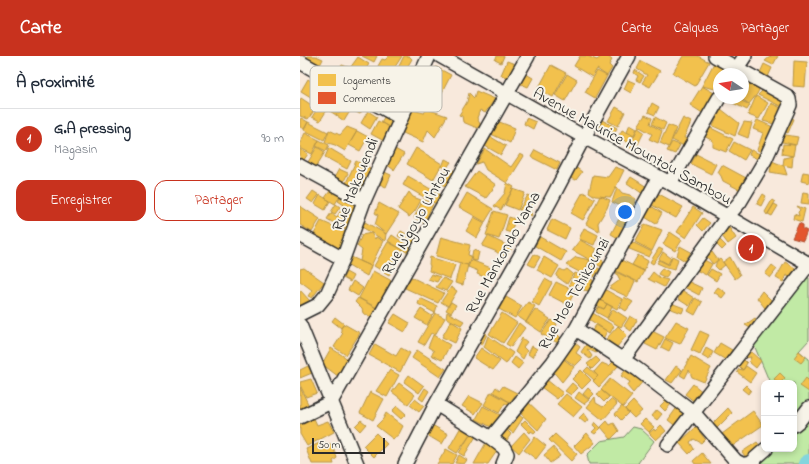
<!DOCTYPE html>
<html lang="fr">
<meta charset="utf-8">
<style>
:root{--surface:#fff;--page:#f2f2f3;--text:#1f2937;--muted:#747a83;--line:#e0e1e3;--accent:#c8321e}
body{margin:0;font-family:"Indie Flower",sans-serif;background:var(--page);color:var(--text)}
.controls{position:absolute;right:12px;bottom:12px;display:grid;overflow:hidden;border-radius:8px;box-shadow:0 2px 6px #0003}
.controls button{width:36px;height:36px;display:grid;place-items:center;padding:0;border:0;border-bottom:1px solid var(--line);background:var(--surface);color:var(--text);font:20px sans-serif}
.compass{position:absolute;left:413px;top:12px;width:36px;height:36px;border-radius:50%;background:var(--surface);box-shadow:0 2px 6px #0003;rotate:282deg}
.scale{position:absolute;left:12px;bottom:10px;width:73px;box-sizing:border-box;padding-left:4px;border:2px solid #2b2b2b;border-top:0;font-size:11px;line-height:14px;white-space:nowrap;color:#2b2b2b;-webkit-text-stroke:3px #f7f3e8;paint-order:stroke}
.you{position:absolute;left:325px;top:156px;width:14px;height:14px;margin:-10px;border:3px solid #fff;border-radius:50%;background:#1a73e8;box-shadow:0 0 0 6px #1a73e833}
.badge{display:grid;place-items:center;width:26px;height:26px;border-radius:50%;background:var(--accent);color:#fff;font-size:13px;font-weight:700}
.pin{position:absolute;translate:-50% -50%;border:2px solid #fff;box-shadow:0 1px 4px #0006}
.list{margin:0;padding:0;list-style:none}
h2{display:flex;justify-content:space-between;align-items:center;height:52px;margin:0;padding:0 16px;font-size:17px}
h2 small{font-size:13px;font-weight:400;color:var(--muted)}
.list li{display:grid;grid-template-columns:26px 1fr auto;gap:12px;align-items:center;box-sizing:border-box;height:60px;padding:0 16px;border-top:1px solid var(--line)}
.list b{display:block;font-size:15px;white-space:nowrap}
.list p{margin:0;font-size:13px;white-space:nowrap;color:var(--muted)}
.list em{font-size:13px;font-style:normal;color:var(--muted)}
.actions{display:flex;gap:8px;padding:12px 16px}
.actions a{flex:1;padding:9px 0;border:1px solid var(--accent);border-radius:12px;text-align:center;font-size:14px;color:var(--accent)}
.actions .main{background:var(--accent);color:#fff}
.map{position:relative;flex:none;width:509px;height:408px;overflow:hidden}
header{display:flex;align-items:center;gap:24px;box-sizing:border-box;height:56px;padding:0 20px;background:var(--accent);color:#fff}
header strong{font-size:19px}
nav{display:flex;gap:22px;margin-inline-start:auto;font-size:14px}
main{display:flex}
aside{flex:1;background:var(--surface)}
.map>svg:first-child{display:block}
</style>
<header>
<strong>Carte</strong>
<nav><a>Carte</a><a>Calques</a><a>Partager</a></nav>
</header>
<main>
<aside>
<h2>À proximité<small></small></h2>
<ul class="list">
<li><span class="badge">1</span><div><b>G.A pressing</b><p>Magasin</p></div><em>90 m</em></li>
</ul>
<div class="actions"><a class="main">Enregistrer</a><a>Partager</a></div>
</aside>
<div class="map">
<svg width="509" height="408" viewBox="0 0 509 408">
<rect width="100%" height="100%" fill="#f8e9dc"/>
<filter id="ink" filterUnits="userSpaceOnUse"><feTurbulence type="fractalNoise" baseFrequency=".025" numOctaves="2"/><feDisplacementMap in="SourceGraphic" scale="8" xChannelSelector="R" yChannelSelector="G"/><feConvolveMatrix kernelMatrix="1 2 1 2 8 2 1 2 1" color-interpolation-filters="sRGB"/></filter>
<g filter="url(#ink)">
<!-- green -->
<path fill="#c1eaa5" stroke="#768a68" d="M499,219L509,222V284L499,295L509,303V408H455L471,393H494V327H470L451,282Z
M333,371L341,373L354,385L338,407L339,408H289L287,399L301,385L324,381Z"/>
<!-- homes -->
<path fill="#f2c14e" stroke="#b69444" d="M7,0H16L23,3L19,11L5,5Z
M62,0H77L74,6Z
M89,0H102L93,14L86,16L78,10L82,3L85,4Z
M104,0H109L112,3L102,20L97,14Z
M197,0H204L201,7L195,4Z
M280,0H287L297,4L302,0H307L312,4L309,9L312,12L307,20L297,13L292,21L274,10Z
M383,0H398L409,6L395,30L373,17Z
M471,0H478L473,9L465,5Z
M58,1L69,8L58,27L38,16L42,9L50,12Z
M207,5L215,8L209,22L201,19Z
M341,5L360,15L350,31L342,27L347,19L337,13Z
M415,5L427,12L423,18H419V26L415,33L402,30Z
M494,5L507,6L505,31L493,30Z
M464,8L472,12L467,23L459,19Z
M251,9L266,17L253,41L238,33Z
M136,11L151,19L134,52L119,44Z
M335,14L344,20L340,26L336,24L338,20L334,17Z
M297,15L307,20L295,42L285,36Z
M226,18L233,22L228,31L221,28Z
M267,18L277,24L265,45L255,39Z
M443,22L460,32L457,38L449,48L440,42H443Z
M8,23L21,31L14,43L1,35Z
M328,24L335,27L331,37L324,33Z
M402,30L416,38L404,58L390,49Z
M464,33L487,44L484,52L458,39Z
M44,34L58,42L44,65L33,57L21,50L39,58L46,43Z
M176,35L195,43L185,57L180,54L177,62L181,70L177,72L163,66L162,60L159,59L167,46L169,37L174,42Z
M456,40L468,47L459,63L448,59Z
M1,42L16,52L8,63L0,60V45Z
M426,42H436L450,49L447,54L425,43Z
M60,44L66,48L60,58L54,55Z
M352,47L359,51L355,59L348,56Z
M471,47L483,53L474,68L463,65Z
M19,50L27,54L20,65L12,61Z
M316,51L325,56L318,70L308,65Z
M127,53L147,60L135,81L128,74L123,86L103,77L112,54L124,57Z
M421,53L439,67L435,80L413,70Z
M68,55L77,61L70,73L61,67Z
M87,57L96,63L90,72L81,66Z
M345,59L352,62L350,68L362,75L358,87L349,83L352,78L338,70Z
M486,60L494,63L488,77L481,74Z
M355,61L366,67L363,74L352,68Z
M1,62L8,66L4,73L0,71V64Z
M226,62L236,66L233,73L224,68Z
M383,62L391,66L384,82L391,84L388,92L372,84Z
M300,63L317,72L313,79L296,70Z
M457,64L473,71L463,97L457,94L463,77L453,73Z
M78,65L91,72L84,85L71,78Z
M197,65L215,72L210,87L191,78Z
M8,66L28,76L24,84L4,74Z
M444,66L452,67L448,82L438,78Z
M330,68L337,72L334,79L327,75Z
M368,69L376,72L369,91L360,87Z
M47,71L57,75L45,95L35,89L25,86L29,74L40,79Z
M409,71L433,83L426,96L413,91V85L402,79Z
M338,72L344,76L335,94L329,91Z
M322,74L333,79L329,87L318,81Z
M57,75L68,81L60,95L49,89Z
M5,77L19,84L12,98L0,92V87Z
M480,78L498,81L496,89L478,85Z
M191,81L206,90L201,99L185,90Z
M19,84L29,89L26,95L16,90Z
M372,86L380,89L375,98L367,95Z
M434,86L450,94L444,104L429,95Z
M483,88L495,89L493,100L482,98Z
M17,91L25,96L16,111L8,106Z
M29,92L51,105L47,113L25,101Z
M116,92L142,108L133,124L107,108Z
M0,93L8,98L3,105L0,102Z
M95,93L104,98L94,114L86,108Z
M185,93L211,111L220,98L224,100L207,127L186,114L182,106L176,108Z
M235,94L260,107L257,114L231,101Z
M451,94L462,99L460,104L449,99Z
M396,98L416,108L411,118L391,108Z
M493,100L492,111L483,109L484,102Z
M145,103L151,106L146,113L142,111Z
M56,105L72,113L61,136L45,129Z
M472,105L484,110L487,119L470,116Z
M422,109L448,123L442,135L423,125L421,120L418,116Z
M274,110L282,116L276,124L266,121Z
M315,111L324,114L311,141L295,140L289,136L293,119L308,121Z
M148,112L155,115L148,131L139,127Z
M39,113L48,117L43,127L34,122Z
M80,114L91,119L86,131L75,126Z
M177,115L196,129L186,142L165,131Z
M503,116L509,117V127L501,125Z
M108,120L141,139L136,148L103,129Z
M331,121L347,131L343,138L327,127Z
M207,127L214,131L201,154L194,150L205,137Z
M317,131L322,137L330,139L336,143L331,155L312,146Z
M32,132L42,137L35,148L25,142Z
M213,133L225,137L218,154L205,149Z
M13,135L19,139L13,147L7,143Z
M109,136L113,141L121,144L115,155L109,161L98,153Z
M283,136L295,143L283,164L271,157Z
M503,136L509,137V148L501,147Z
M167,137L193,153L185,166L159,151Z
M357,137L383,151L376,162L350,148Z
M463,138L466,140L461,150L457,148Z
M20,139L30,145L25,154L15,148Z
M228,139L238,143L230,153L232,160L219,154Z
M300,140L310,144L307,152L298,167L299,175L286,168Z
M40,141L57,150L46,174L27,163L31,157L37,161L44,149L38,145Z
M123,143L133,148L124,167L114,162Z
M472,144L475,146L467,159L465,156Z
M79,147L99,158L86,178L75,169L78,159L75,157Z
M36,148L40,151L35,158L31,156Z
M474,148L478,150L472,160L468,158Z
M0,150L20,163L12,176L0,169Z
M351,150L362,157L356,168L345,161Z
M497,150L505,153L502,166L493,163L494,158L499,160L498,156L500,154Z
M393,151L402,157L386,182L377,176Z
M194,155L207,159L199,183L186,179Z
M323,155L330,159L318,182L311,178Z
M174,161L185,167L177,182L166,175Z
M209,161L215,163L211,177L205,175Z
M403,162L410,167L403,175L397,169Z
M252,163L270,172L265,183L247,174Z
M21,165L46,176L39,193L13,180Z
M65,166L86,178L85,185L62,171Z
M345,168L362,174L352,195L335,186Z
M428,170L436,182L428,188L419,176Z
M284,172L298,179L294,189L279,183Z
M101,175L117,184L114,189L98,180Z
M370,176L382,184L375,195L363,188Z
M71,177L75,183L76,181L83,185L71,210L60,205L62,194L57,190L62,179Z
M92,179L113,193L110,198L88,185Z
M188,180L212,192L205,202L195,195L182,190Z
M141,181L170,189L168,199L171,200L168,209L136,200Z
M240,181L266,196L261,205L235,190Z
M419,183L426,190L422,194L415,187Z
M280,184L297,193L290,204L272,194Z
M330,185L352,196L349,201L327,192Z
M88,186L103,194L89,219L74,210Z
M380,190L391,196L385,205L377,200Z
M359,192L363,194L353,208L350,206Z
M173,194L179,196L177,205L171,204Z
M363,196L371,202L368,208L359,203Z
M412,196L418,204L413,208L407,201Z
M234,198L240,201L234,211L228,208Z
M293,199L305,206L302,211L290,205Z
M338,199L348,205L344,215L332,209Z
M49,200L71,210L67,220L45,207Z
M372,200L378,203L375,213L366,211L357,207L359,204L369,209Z
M130,201L155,209L150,223L129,215L130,210L129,208Z
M244,201L259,210L252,222L237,214Z
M276,201L290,204L283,218L266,209Z
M430,201L440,219L435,223L423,206Z
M319,203L344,215L338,226L314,214Z
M402,203L412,208L406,219L396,214Z
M420,203L425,209L419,214L415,210L416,208V206Z
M171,204L196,214L192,224L177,218L178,215L168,211Z
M485,206L497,213L492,223L486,219L483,226L476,222Z
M160,207L168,209L163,229L155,227Z
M290,208L300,213L294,221L283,218Z
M472,209L477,213L470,222L465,218Z
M4,212L24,226L12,242L8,240L12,234L0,225V213Z
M362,212L369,216L366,222L358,218Z
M260,213L264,215L267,213L273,218L267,228L256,220Z
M411,213L420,218L416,225L407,219Z
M73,215L92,225L77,252L59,242Z
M46,216L53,220L50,226L43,222Z
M316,216L335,225L328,241L309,232L320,224Z
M353,216L360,222L368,224L364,231L348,223Z
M275,217L285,221L279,234L269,229Z
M131,218L140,221L137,226L128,223Z
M111,221L144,237L138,247L105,232Z
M143,222L152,226L146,235L136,231Z
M287,222L293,224L290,235L283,234Z
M245,223L252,227L239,250L232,246Z
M53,225L63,232L58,240L48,234Z
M387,225L402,232L399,239L384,231Z
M256,226L275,235L268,249L249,239Z
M151,231L157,235L148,250L141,246Z
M418,231L426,237L422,242L414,236Z
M304,233L322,243L317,253L298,243Z
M0,234L10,245L0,250Z
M383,235L394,242L389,250L378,243Z
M462,235L472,245L465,252L457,242Z
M206,241L222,250L215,262L199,253Z
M324,241L333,246L326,255L320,251Z
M58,242L78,253L73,262L63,257L62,253L55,246Z
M120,242L137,250L135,257L118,248Z
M395,242L402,246L395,259L388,255Z
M298,243L307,248L304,253L295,248Z
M151,246L156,249L151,257L146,254Z
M228,246L235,250L226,266L217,260Z
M371,247L384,252L382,257L369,252Z
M307,248L312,251L307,262L296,256L298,251L304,253Z
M121,253L132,260L127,269L115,262Z
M235,253L250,263L241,276L226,266Z
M313,253L327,262L321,271L307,263Z
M147,256L164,265L161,269L146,262Z
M291,256L314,270L310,277L287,262Z
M135,257L145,262L135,279L131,277L124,289L118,286Z
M202,257L217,267L203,287L189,278Z
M95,258L110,267L105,276L89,267Z
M330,260L337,264L331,275L324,270Z
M35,261L44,268L41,272L32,265Z
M455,262L460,266L452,273L445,269Z
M251,264L257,268L254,275L261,282L258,287L241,278Z
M151,265L162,272L155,287L142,281Z
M376,265L389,272L380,288L365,282Z
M219,267L225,272L211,291L206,288Z
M44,268L60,277L46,299L34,291L43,277L41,275V272Z
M296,269L307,275L303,283L291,276Z
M318,270L327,279L316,292L306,283Z
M182,275L187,278L182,289L176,286Z
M352,275L364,281L357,294L345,288Z
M400,275L409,279L400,298L391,294Z
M133,279L150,289L142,304L131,299L134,295L128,291Z
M188,280L213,297L206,308L184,291Z
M222,282L227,286L223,291L227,295L223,303L215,296Z
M365,283L373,287L369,295L361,291Z
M274,286L280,291L276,297L283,302L275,310L261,300Z
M288,286L299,295L296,297L287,293L292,300L290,303L281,296Z
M420,287L432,294L426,304L414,297Z
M75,288L96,300L101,292L110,297L100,316L69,299Z
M232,290L237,293L232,301L228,298Z
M31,292L48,303L39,321L22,308Z
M181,292L200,305L193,314L174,302Z
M406,292L413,296L409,304L402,300Z
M117,294L146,313L140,321L112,302Z
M450,295L461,305L456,312L449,306L451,301L444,302Z
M499,295L506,301L501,307L494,302Z
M391,300L411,312L404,326L392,321L389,314L385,322L380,319Z
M215,301L223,307L218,313L211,307Z
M261,301L274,311L262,326L251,313Z
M296,301L300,305L292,313L287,308Z
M441,301L447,307L443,314L436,307Z
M313,306L319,309L299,331L293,325L298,320L294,316L302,307L309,310Z
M8,310L12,317L0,322V314Z
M376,310L382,314L372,327L366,324Z
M446,310L456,317L450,326L437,316L439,313L443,314Z
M288,311L298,320L294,324L284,315Z
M327,312L344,324L333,337L327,330L330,326L321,320Z
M90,314L99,319L87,341L76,335Z
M281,314L291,324L282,333L272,323Z
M480,317L485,322L480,327H478L474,323Z
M109,319L124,330L119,337L104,326Z
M506,322L509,325V336L500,330Z
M11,323L17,337L6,341L0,329V326Z
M310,323L332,340L323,351L301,334Z
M247,324L263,337L257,343L241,331Z
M99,327L115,339L108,348L92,336Z
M272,327L278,332L271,339L265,335Z
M393,328L404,337L396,347L385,338Z
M446,329L451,334L448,338L442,333Z
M203,330L217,337L210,346L193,336L196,331L200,334Z
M0,331L9,350L0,355Z
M125,332L129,335L123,345L119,342Z
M288,332L294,338L289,343L283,338Z
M301,334L309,341L304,346L297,339Z
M70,336L84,343L73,364L60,357Z
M191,336L211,347L209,350L205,347L199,357L184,349Z
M279,336L289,344L284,348L275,342Z
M266,338L282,351L273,361L257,348Z
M169,340L183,347L175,358L162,350Z
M295,341L296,347L303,351L311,343L317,348L303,364L287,351Z
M369,341L373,346L365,355L360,350Z
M115,343L124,350L119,356L110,349Z
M225,343L246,363L238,374L217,354Z
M333,345L342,355L334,362L325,353Z
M97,350L106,358L101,363L92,355Z
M183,350L202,360L195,373L176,363Z
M322,350L328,357L321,364L315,358Z
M378,350L390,359L378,372L368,364Z
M428,352L432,357L416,373L412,368Z
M357,354L362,358L357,364L352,360Z
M453,355L463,369L431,391L422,378Z
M215,356L223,362L213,377L203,370Z
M86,357L103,370L99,378L93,383L76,370L83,363Z
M284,357L289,364L285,367L279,362Z
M12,358L17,369L28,365L34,376L7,390L0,378V364Z
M345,363L354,371L349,376L340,368Z
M61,364L66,368L60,375L55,370Z
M225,364L236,375L234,377L231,375L230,377L221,368Z
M307,365L310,369L314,367L319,375L311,383L301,371Z
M295,366L301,372L295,378L292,376L296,372L293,369Z
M132,369L148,378L142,388L127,379Z
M162,369L173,375L157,397L149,392Z
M361,369L366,375L356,384L349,377L354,373L355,375Z
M203,370L211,378L205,387L196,380Z
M396,371L405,383L401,387L394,383L390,386L394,393L389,398L379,387Z
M173,374L178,377L164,400L159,397Z
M224,376L230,383L219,397L211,390Z
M76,377L87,388L74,401L63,390Z
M287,377L295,387L281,398L274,390Z
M255,378L277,398L271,405L249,384Z
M235,381L246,390L236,403L224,394Z
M24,385L27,388H32L37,402L33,405L34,408H12L6,393Z
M187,385L199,392L188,408H174Z
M457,386L463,394L448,404L442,396Z
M253,391L260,400L250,407L244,399Z
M146,393L157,399L152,408H137Z
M402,397L411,408H395L393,405Z
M159,399L167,404L164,408L155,407Z"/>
<!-- shops -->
<path fill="#e4572e" stroke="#ac4a2d" d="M499,167L503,169V173L507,175L503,185L492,182Z
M451,186L458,190L454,195H453L450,198L445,193Z"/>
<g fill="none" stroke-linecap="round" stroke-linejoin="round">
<!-- river -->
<path stroke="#84d5dd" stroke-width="18" d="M507,408L509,407"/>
<defs>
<path id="minor" d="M140,0L284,81L370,127L509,208
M0,6L101,62
M433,18L445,0
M0,110L64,145
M370,127L419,42
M0,179L43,203
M0,258L18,249L27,238L43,203L64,145L129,0
M0,269L57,408
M276,273L337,313L393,356L436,405L442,408
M323,304L427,161L440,146L465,104L490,49L489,43L487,40L415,0
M31,346L228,0
M136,348L191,382L204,392L207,398L203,408
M0,361L31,346
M494,369L499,365L509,352
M191,382L253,306L276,273L359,121
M368,389L509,208
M105,408L136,348L223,195L252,142L284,81L329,0
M445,408L450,407L466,393"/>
</defs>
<!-- minor casing -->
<use href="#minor" stroke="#2b2b2b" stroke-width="16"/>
<!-- minor -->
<use href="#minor" stroke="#f7f3e8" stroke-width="13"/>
</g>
</g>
<g text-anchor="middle" stroke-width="4" stroke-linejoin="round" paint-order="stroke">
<!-- street labels -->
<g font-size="16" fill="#2b2b2b" stroke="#f7f3e8">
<text transform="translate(333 89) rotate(29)" y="6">Avenue Maurice Mountou Sambou</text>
<text transform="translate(54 128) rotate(-68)" y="6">Rue Makouendi</text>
<text transform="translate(115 164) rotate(-60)" y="6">Rue N'goyo U'ntou</text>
<text transform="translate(202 196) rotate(-61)" y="6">Rue Mankondo Yama</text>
<text transform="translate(273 237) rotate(-60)" y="6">Rue Moe Tchikounzi</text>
</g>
</g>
<!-- legend -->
<rect x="10" y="10" width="132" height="46" rx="6" fill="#f7f3e8" stroke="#bab7af" stroke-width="1"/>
<rect x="18" y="18" width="18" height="12" fill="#f2c14e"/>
<rect x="18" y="36" width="18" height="12" fill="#e4572e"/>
<g font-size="11" fill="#2b2b2b">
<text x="43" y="28">Logements</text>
<text x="43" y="46">Commerces</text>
</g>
</svg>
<div class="controls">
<button>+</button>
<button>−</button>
</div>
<svg class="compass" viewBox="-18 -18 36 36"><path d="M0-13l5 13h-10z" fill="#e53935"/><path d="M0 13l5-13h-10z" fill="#747a83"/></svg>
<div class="scale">50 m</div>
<div class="you"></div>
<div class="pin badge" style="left:451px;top:192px">1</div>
</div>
</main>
